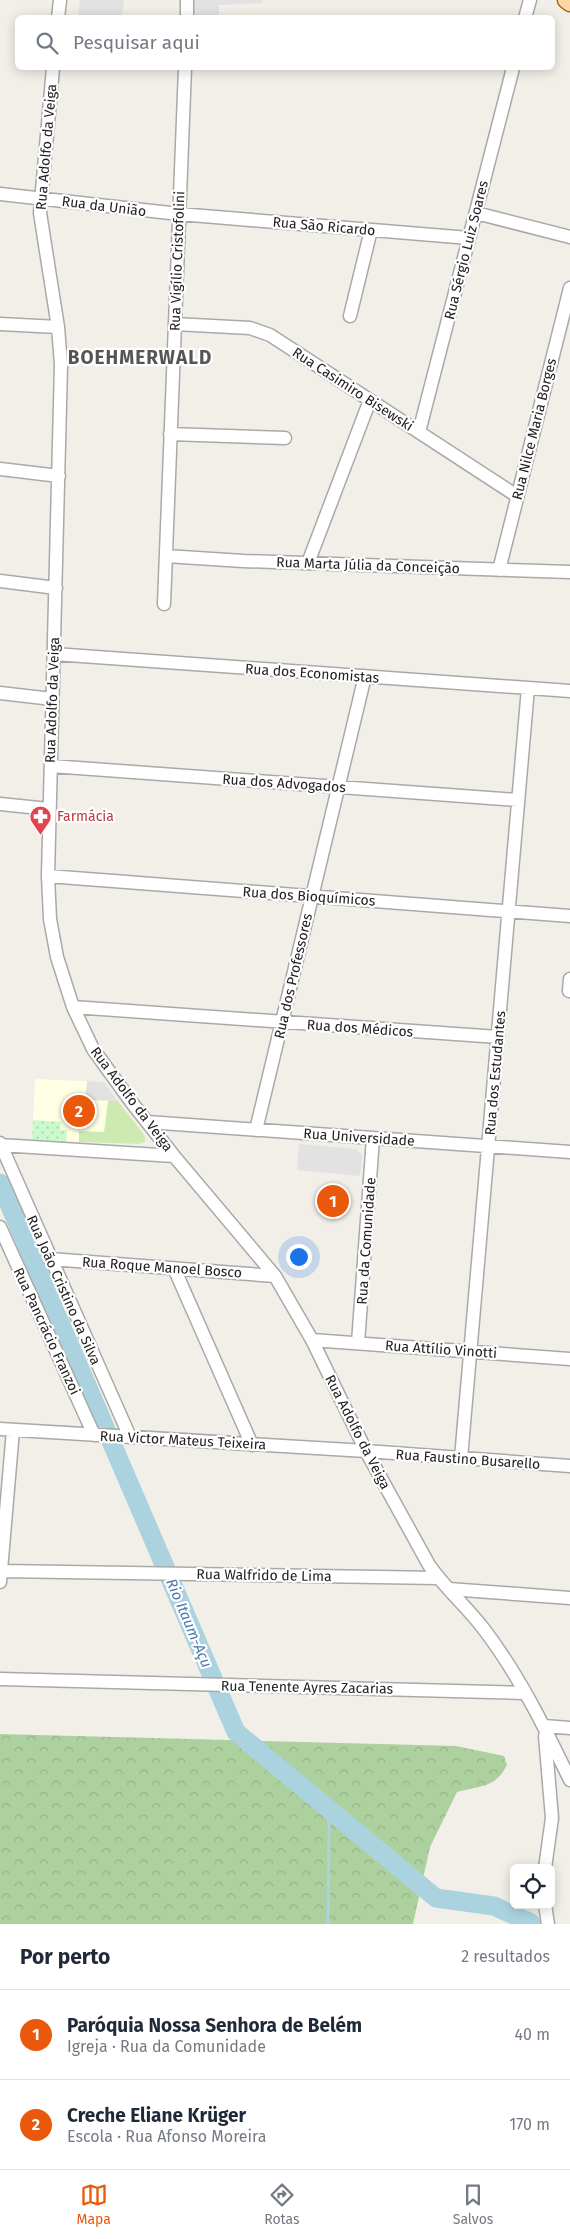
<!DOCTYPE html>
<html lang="pt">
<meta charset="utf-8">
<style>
:root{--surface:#fff;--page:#f6f6f7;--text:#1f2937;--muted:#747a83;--line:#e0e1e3;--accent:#ea580c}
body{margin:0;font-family:"Fira Sans",sans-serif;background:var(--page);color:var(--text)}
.controls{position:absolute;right:15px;bottom:15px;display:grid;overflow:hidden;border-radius:8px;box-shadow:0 2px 12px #0003}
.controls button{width:45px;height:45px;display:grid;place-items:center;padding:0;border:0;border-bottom:1px solid var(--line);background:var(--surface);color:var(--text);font:25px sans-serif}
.you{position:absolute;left:298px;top:1256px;width:18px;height:18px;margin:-12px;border:4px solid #fff;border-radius:50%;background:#1a73e8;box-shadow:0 0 0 8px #1a73e833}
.badge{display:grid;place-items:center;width:32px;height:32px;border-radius:50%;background:var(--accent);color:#fff;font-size:16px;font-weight:700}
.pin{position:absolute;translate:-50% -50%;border:2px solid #fff;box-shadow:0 1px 5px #0006}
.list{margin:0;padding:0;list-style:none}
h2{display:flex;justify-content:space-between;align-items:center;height:65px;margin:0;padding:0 20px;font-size:21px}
h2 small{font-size:16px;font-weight:400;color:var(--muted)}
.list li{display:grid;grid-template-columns:32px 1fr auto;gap:15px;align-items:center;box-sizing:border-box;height:90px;padding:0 20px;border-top:1px solid var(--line)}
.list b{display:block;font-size:19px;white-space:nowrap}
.list p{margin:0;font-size:16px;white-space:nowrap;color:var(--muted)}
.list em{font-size:16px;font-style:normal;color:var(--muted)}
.icon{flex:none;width:28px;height:28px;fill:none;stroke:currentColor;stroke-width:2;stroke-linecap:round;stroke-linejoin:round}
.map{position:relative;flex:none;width:570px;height:1924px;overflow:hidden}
.search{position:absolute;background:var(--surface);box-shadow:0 2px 12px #0003;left:15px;right:15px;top:15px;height:55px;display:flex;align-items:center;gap:12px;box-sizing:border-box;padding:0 18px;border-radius:8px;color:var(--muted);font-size:19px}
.sheet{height:245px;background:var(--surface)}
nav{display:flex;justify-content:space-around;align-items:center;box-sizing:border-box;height:70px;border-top:1px solid var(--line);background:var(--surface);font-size:14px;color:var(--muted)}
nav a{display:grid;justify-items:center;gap:2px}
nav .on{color:var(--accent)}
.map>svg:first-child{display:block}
</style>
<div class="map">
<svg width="570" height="1924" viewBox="0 0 570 1924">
<defs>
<pattern id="forest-crowns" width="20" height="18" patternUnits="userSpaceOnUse" patternTransform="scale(1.25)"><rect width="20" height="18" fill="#add19e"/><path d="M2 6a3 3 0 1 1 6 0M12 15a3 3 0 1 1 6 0" fill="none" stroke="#95b388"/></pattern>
<pattern id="park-dots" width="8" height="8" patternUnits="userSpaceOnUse" patternTransform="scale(1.25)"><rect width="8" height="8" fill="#c8facc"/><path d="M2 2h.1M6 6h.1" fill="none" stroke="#acd6af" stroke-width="1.8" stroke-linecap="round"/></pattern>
</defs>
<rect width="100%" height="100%" fill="#f2efe9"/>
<!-- education -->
<path fill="#ffffe5" d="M35,1079L104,1082L145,1136V1142L139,1144L32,1140Z"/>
<!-- grass -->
<path fill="#cdebb0" d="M108,1101H118L145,1136V1142L139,1144L79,1142V1131L104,1132Z"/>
<!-- forest -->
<path fill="url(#forest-crowns)" d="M0,1734L456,1746L504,1756L507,1765C496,1788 479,1786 457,1792L430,1847L413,1924H0Z"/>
<!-- park -->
<path fill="url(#park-dots)" d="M33,1120L61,1122L60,1130H67L66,1142L32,1140Z"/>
<!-- parking -->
<path fill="#e2e2e2" d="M80,0H124L122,17H78Z
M194,0H262V3L219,5V17L194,18Z
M87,1081L104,1082L118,1101L85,1100Z
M299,1144L356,1149L362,1155L360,1176L297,1170Z"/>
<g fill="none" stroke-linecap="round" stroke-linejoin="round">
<!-- stream -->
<path stroke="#aad3df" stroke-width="3" d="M328,1924L329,1809"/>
<!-- river -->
<path stroke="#aad3df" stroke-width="19" d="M0,1183L236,1732L436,1898L494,1906L531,1923"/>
<defs>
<path id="minor" d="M58,18L60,0
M187,18V0
M525,18L530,0
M53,68L40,213L58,327L61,365L48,876L50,919L57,957L73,1007L93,1049L132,1103L174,1156L275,1276L312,1340L366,1451L429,1565C445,1588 466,1606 483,1628C519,1675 545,1728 570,1780
M0,194L179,214L469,238
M476,213L570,237
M350,316L371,230
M0,324L58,327
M175,324L250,328L270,335L517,496
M419,432L513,68
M170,434L285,438
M0,469L59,476
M166,556L243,561L570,572
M308,563L370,400
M499,570L570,288
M0,581L56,588
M164,604L185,68
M54,654L570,691
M0,693L52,699
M51,766L518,800
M0,804L49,809
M48,876L570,916
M569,991L570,979
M73,1007L498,1037
M147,1122L570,1152
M256,1130L365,676
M0,1143L130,1437
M0,1145L174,1156
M0,1227L94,1435
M50,1259L275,1276
M174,1268L252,1445
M312,1340L570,1359
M358,1343L373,1138
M0,1429L366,1451L570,1466
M461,1458L528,688
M1,1571L438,1578
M0,1582L13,1430
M449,1589L570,1598
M0,1679L525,1693
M544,1726L570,1728
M545,1736L552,1818L545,1868
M545,1905L548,1924"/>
<path id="major" d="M566,0L570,3"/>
</defs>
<!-- minor casing -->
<use href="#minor" stroke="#a9a9a9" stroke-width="15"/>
<!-- major casing -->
<use href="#major" stroke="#a06b00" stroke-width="19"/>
<!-- minor -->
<use href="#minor" stroke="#fff" stroke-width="12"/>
<!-- major -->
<use href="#major" stroke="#fcd6a4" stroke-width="16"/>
</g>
<!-- icons -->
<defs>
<symbol id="pharmacy-pin" viewBox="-11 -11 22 30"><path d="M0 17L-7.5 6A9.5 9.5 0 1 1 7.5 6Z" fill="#e0444e" stroke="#fff"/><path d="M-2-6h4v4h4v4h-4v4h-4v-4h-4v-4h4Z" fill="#fff"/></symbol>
</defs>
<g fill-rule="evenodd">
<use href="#pharmacy-pin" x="28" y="804" width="25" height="34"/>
</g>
<g text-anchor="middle" stroke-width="4.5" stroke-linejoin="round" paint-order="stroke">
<!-- street labels -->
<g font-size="14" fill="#222" stroke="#fff">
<text transform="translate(46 147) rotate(-85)" y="5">Rua Adolfo da Veiga</text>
<text transform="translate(104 206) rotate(7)" y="5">Rua da União</text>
<text transform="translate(324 226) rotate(5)" y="5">Rua São Ricardo</text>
<text transform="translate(466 250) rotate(-76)" y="5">Rua Sérgio Luiz Soares</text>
<text transform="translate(177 261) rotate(-88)" y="5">Rua Vigílio Cristofolini</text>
<text transform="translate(353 389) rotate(33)" y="5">Rua Casimiro Bisewski</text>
<text transform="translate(534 429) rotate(-76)" y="5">Rua Nilce Maria Borges</text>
<text transform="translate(368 565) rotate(2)" y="5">Rua Marta Júlia da Conceição</text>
<text transform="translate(312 673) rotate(4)" y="5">Rua dos Economistas</text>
<text transform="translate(52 700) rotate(-88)" y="5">Rua Adolfo da Veiga</text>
<text transform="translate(284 783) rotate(4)" y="5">Rua dos Advogados</text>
<text transform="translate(309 896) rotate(4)" y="5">Rua dos Bioquímicos</text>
<text transform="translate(293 976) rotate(-77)" y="5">Rua dos Professores</text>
<text transform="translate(360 1028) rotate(4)" y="5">Rua dos Médicos</text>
<text transform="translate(495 1073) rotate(-85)" y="5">Rua dos Estudantes</text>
<text transform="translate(132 1099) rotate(53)" y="5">Rua Adolfo da Veiga</text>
<text transform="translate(359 1137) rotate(4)" y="5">Rua Universidade</text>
<text transform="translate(366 1241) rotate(-86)" y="5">Rua da Comunidade</text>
<text transform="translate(162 1267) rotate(4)" y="5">Rua Roque Manoel Bosco</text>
<text transform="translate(64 1290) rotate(66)" y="5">Rua João Cristino da Silva</text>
<text transform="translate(47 1331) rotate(65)" y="5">Rua Pancrácio Franzoi</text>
<text transform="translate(441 1349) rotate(4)" y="5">Rua Attílio Vinotti</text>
<text transform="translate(358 1432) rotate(63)" y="5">Rua Adolfo da Veiga</text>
<text transform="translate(183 1440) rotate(3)" y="5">Rua Victor Mateus Teixeira</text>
<text transform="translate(468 1459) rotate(4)" y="5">Rua Faustino Busarello</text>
<text transform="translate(264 1575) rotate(1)" y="5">Rua Walfrido de Lima</text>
<text transform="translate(307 1687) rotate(1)" y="5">Rua Tenente Ayres Zacarias</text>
</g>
<!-- health labels -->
<g font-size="14" fill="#be3a42" stroke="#fff" text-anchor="start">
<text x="57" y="821">Farmácia</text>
</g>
<!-- water labels -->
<g font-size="15" font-style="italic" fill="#4a7aab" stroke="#fff">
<text transform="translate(189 1623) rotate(67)" y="5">Rio Itaum-Açu</text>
</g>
<!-- district labels -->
<g font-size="19" font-weight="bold" letter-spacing="1" fill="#555" stroke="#fff">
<text x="140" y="364">BOEHMERWALD</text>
</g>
</g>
</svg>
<div class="controls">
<button><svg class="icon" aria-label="locate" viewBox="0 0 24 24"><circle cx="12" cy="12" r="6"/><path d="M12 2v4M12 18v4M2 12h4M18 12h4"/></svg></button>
</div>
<div class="you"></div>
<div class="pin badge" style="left:333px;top:1201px">1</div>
<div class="pin badge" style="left:79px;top:1111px">2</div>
<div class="search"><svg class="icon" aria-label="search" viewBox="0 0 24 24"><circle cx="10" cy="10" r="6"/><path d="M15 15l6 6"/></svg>Pesquisar aqui</div>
</div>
<section class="sheet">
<h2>Por perto<small>2 resultados</small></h2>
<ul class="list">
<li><span class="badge">1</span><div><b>Paróquia Nossa Senhora de Belém</b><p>Igreja · Rua da Comunidade</p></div><em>40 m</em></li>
<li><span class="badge">2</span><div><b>Creche Eliane Krüger</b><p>Escola · Rua Afonso Moreira</p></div><em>170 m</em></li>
</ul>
</section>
<nav>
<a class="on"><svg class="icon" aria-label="map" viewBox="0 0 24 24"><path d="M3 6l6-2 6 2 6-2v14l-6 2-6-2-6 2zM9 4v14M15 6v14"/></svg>Mapa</a>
<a><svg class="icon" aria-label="directions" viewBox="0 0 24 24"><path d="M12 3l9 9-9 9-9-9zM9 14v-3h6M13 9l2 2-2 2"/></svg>Rotas</a>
<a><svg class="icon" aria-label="saved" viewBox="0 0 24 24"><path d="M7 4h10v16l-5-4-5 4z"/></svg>Salvos</a>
</nav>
